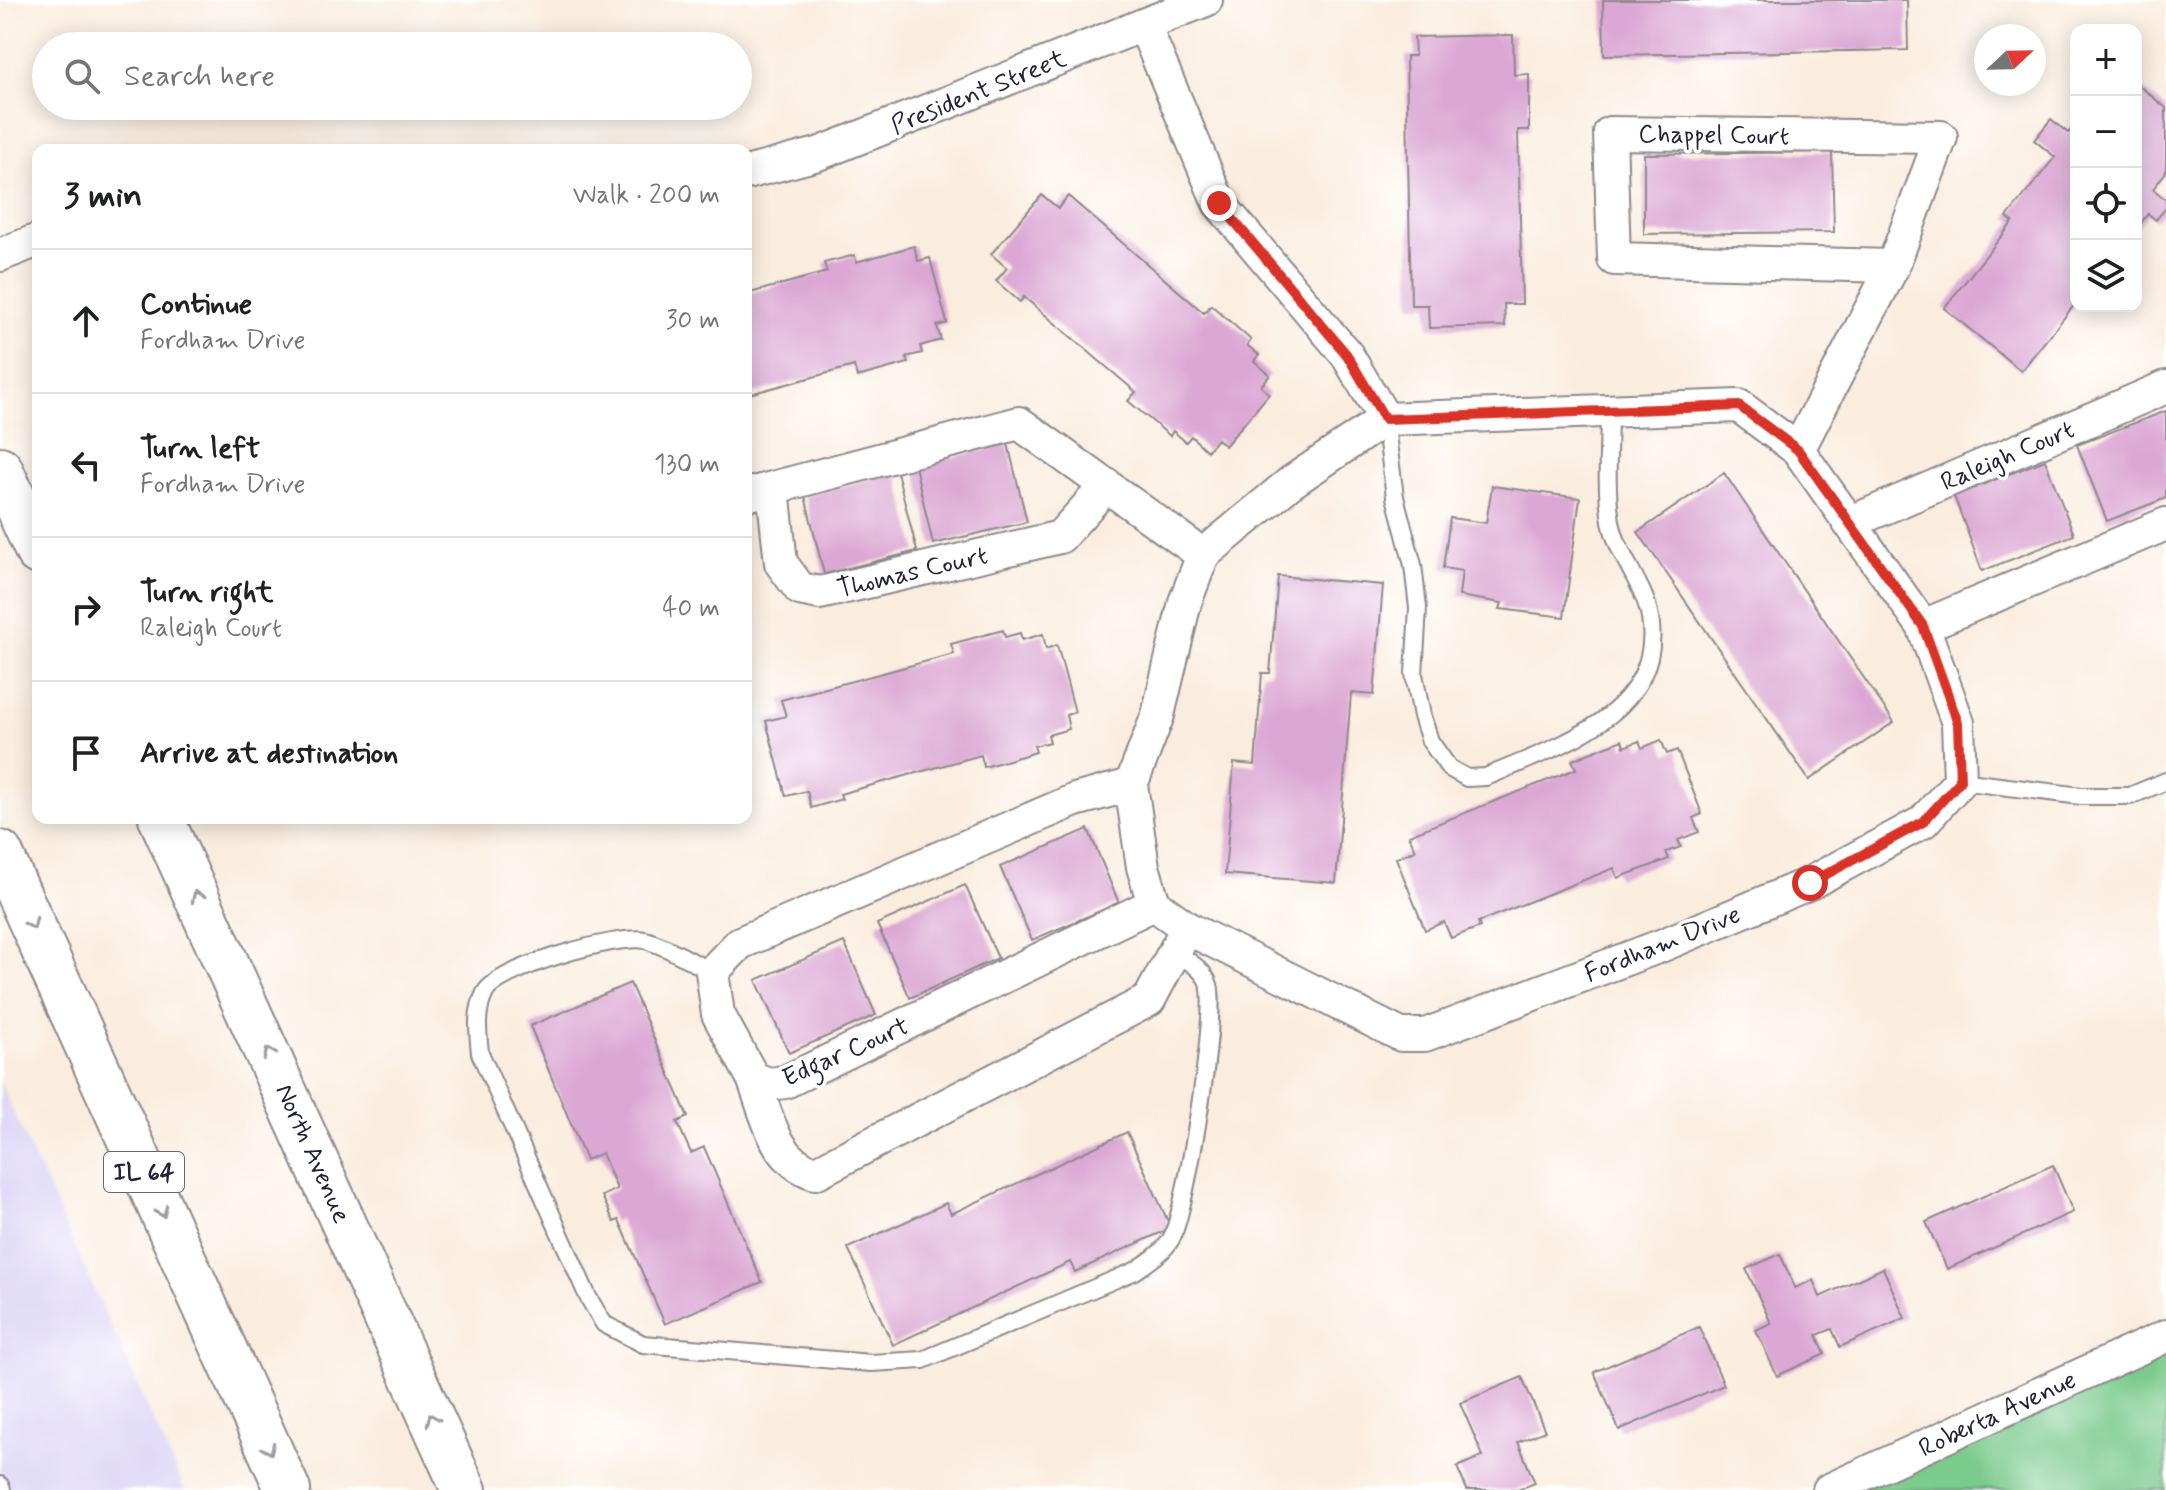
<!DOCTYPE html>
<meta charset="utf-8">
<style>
:root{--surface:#fff;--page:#f2f2f2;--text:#202124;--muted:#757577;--line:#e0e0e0}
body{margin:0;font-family:Mynerve,sans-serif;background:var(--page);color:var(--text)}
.controls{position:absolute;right:24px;top:24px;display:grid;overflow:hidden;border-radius:16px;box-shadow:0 4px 20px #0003}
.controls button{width:72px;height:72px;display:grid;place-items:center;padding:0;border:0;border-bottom:2px solid var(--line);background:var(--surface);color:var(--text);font:40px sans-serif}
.compass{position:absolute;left:1974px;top:24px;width:72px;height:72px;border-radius:50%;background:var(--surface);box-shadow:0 4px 20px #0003;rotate:68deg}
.stop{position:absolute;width:24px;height:24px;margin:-18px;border:6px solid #d93025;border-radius:50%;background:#fff}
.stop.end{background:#d93025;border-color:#fff;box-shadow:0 2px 8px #0008}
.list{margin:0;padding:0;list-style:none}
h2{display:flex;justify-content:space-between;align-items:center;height:104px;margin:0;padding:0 32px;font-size:34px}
h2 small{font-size:26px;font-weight:400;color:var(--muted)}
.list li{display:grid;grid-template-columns:52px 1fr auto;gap:24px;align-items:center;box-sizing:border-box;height:144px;padding:0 32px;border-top:2px solid var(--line)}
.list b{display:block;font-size:30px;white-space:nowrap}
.list p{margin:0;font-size:26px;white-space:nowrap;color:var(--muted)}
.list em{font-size:26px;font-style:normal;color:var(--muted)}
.icon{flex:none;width:44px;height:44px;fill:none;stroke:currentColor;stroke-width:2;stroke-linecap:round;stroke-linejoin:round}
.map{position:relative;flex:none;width:2166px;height:1490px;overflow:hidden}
.search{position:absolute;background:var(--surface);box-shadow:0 4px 20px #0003;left:32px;top:32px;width:720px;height:88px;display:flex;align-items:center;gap:20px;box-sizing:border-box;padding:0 28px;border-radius:44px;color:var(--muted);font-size:30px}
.panel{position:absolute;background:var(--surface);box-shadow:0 4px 20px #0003;left:32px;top:144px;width:720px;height:680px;border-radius:16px}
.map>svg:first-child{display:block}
</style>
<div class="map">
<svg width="2166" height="1490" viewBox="0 0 2166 1490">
<rect width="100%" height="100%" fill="#fff"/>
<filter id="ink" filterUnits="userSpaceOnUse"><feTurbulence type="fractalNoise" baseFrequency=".0125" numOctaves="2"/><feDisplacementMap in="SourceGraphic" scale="16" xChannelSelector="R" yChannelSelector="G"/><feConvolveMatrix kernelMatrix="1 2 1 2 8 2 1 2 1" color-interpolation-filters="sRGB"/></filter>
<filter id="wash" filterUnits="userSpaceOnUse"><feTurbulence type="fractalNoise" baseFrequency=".006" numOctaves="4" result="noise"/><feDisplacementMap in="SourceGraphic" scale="32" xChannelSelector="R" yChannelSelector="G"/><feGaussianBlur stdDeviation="1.8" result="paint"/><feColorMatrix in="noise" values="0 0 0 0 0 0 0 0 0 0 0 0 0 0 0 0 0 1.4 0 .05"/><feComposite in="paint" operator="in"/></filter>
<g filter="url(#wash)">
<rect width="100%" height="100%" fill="#faedde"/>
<!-- built -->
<path fill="#dcd5f6" d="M0,1082L185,1490H0Z"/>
<!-- green -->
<path fill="#7acb8c" stroke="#4e7664" stroke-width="2" d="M2166,1349V1490H1854Z"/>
<g id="blocks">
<!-- building -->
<path fill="#dba7d4" d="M1603,0H1907L1908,50L1604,55Z
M1513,35L1514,75L1529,74V130H1518L1522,304H1504L1505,326L1429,328L1428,305H1411L1406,56H1415L1414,37Z
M2136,83L2166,108V172L2153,189L2166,200V208L2156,220L2148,214L2136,229Z
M2051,119L2068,133L2076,123V303L2021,371L1944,308L2013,222L2007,217L2055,157L2034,140Z
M1832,152L1834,232L1644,234V154Z
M1042,195L1058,208L1068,196L1204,313L1211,305L1251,340L1247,345L1259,355L1254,361L1270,375L1261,386L1269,394L1225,446L1217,439L1207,451L1191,436L1186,442L1173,431L1170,436L1128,401L1136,392L1024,297L1020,302L996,281L1007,268L991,254Z
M914,246L918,261L930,258L947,323L937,326L941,340L920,346L922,353L906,357L908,363L857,377L854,366L746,395V294L827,272L824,263L855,255L856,262Z
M2166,411V498L2107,521L2077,445Z
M1008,444L1027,522L933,544L915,466Z
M2045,460L2074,535L1982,571L1954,496Z
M897,472L917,551L824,574L805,496Z
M1724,473L1894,722L1809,780L1638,532Z
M1492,486L1580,498L1564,617L1500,609L1502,603L1459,596L1462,571L1443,568L1450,518L1486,523Z
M1278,576L1383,585L1374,695L1351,693L1336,883L1225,874L1234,763L1255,765L1262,673H1270Z
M1003,630L1005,637L1020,633L1022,640L1043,634L1046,649L1057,645L1075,712L1066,715L1069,729L1048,735L1050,742L1034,746L1036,752L984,767L981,755L840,794L842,799L811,808L807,791L786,796L766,721L786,716L781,700L954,654L951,644Z
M1622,740L1624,747L1639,741L1642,748L1661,740L1667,754L1677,750L1702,814L1693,818L1699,832L1678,840L1681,847L1666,852L1669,859L1618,878L1614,868L1478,922L1480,927L1451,938L1444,922L1425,930L1396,858L1415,850L1409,835L1576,769L1572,760Z
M1088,829L1119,903L1032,940L1000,867Z
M965,885L998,958L910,998L877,924Z
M844,942L876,1015L789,1053L756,980Z
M630,983L688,1117L677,1122L691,1153L704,1147L762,1282L665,1324L619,1220L614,1222L602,1196L617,1189L602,1153L586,1160L530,1026Z
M1127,1132L1171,1228L1075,1272L1070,1262L893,1345L848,1248L946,1203L951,1214Z
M2053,1165L2073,1212L1947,1269L1926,1222Z
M1780,1254L1795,1288L1813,1280L1820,1297L1883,1268L1905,1318L1840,1347L1832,1329L1817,1335L1825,1354L1777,1376L1756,1330L1771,1323L1746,1269Z
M1699,1327L1724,1385L1619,1430L1594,1372Z
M1522,1377L1545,1431L1518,1442L1535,1483L1517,1490H1467L1457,1467L1483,1456L1460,1403Z"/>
</g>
</g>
<g filter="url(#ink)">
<use href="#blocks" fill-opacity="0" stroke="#8e888c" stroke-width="2"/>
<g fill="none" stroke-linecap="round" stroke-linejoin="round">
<defs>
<path id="service" d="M1385,419L1395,497L1413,565L1418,608L1414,674L1422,716L1430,741L1449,768L1467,778L1486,777C1556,747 1666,714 1650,617C1644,583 1617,556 1611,521C1605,486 1609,446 1609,411
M1960,781L2081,796H2130L2166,781
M712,972C691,962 668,946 645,940C619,934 497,968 485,993C475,1012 478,1032 480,1053L588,1297L604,1324L643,1344L871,1363L923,1360L1135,1271C1148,1262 1163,1253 1171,1239C1186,1212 1218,1013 1209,985C1204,969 1188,961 1175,952
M0,1485L2,1490"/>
<path id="minor" d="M1144,25L1219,203L1347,355L1385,419
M746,173L818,154L1206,0
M0,255L38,240
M1739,406L1798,450L1923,626L1958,723L1960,781L1923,822L1810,883L1663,945L1425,1035H1401L1187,928L1154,904L1143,867L1131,785L1158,715L1185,602L1203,555L1290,483L1385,419Z
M1798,450L1893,266L1941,137L1610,133L1614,259L1893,266
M773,489L781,563L800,589L820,593L1060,537L1107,485
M746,495L1019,423L1203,555
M1849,523L2166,387
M1923,626L2166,524
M1131,785L1075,800L740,943L712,972L718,1014L753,1078L769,1084L785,1082L1154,904
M753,1078C767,1114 774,1161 815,1173L1149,1000L1187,928
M1829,1490L2166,1336"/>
<path id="primary" d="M0,469L38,552
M161,818L464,1490
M0,853L288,1490"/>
</defs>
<!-- service casing -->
<use href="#service" stroke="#8e888c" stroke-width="20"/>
<!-- minor casing -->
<use href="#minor" stroke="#8e888c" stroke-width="36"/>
<!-- primary casing -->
<use href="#primary" stroke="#8e888c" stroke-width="48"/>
<!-- service -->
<use href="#service" stroke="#fff" stroke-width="16"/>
<!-- minor -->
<use href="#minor" stroke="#fff" stroke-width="32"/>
<!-- primary -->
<use href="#primary" stroke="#fff" stroke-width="44"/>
</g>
<!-- one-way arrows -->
<defs><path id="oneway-chevron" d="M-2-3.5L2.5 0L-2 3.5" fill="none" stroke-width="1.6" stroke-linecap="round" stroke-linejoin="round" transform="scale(2)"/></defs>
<g stroke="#9c9ca7">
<use href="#oneway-chevron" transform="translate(197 896) rotate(-115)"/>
<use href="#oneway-chevron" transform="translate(32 924) rotate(66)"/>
<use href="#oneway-chevron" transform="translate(269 1053) rotate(-114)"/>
<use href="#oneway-chevron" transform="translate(162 1212) rotate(66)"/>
<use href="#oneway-chevron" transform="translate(432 1419) rotate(-114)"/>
<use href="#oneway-chevron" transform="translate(269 1449) rotate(66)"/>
</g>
</g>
<g fill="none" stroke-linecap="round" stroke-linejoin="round" filter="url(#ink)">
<!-- route -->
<path stroke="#d93025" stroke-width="10" d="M1219,203L1347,355L1385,419L1739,406L1798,450L1923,626L1958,723L1960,781L1923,822L1810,883"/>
</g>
<g text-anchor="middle" stroke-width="7" stroke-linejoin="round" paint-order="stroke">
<!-- shield labels -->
<rect fill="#fff" stroke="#646476" stroke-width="2" x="104" y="1152" width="80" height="40" rx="6"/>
<g font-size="24" font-weight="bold" fill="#22223b">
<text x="144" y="1180">IL 64</text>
</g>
<!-- street labels -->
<g font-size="26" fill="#22223b" stroke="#fff">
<text transform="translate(978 91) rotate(-22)" y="9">President Street</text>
<text transform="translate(1714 134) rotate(1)" y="9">Chappel Court</text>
<text transform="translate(2007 455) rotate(-23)" y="9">Raleigh Court</text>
<text transform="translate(912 571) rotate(-13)" y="9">Thomas Court</text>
<text transform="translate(1662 943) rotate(-22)" y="9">Fordham Drive</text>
<text transform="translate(845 1051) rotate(-24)" y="9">Edgar Court</text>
<text transform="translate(314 1153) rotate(66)" y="9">North Avenue</text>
<text transform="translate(1997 1413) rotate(-25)" y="9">Roberta Avenue</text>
</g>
</g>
</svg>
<div class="controls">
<button>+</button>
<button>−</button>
<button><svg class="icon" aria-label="locate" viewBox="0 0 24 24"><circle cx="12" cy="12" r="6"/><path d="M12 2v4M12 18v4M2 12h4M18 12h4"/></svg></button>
<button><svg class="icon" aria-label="layers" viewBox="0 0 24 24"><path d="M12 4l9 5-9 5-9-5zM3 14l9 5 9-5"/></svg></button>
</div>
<svg class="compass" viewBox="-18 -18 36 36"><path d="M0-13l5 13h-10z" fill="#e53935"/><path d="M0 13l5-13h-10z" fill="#757577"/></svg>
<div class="stop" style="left:1810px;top:883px"></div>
<div class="stop end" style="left:1219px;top:203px"></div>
<div class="search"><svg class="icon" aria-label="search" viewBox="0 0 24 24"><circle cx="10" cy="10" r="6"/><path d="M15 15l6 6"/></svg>Search here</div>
<section class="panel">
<h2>3 min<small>Walk · 200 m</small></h2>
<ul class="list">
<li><svg class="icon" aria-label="ahead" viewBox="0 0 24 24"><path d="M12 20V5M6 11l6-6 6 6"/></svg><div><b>Continue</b><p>Fordham Drive</p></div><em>30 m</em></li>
<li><svg class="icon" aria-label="left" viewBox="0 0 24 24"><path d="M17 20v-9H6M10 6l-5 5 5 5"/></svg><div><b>Turn left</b><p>Fordham Drive</p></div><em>130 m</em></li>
<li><svg class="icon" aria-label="right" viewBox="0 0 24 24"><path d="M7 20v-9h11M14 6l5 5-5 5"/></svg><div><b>Turn right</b><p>Raleigh Court</p></div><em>40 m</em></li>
<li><svg class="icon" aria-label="arrive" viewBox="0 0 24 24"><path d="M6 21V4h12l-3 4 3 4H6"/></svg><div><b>Arrive at destination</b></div></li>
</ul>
</section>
</div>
